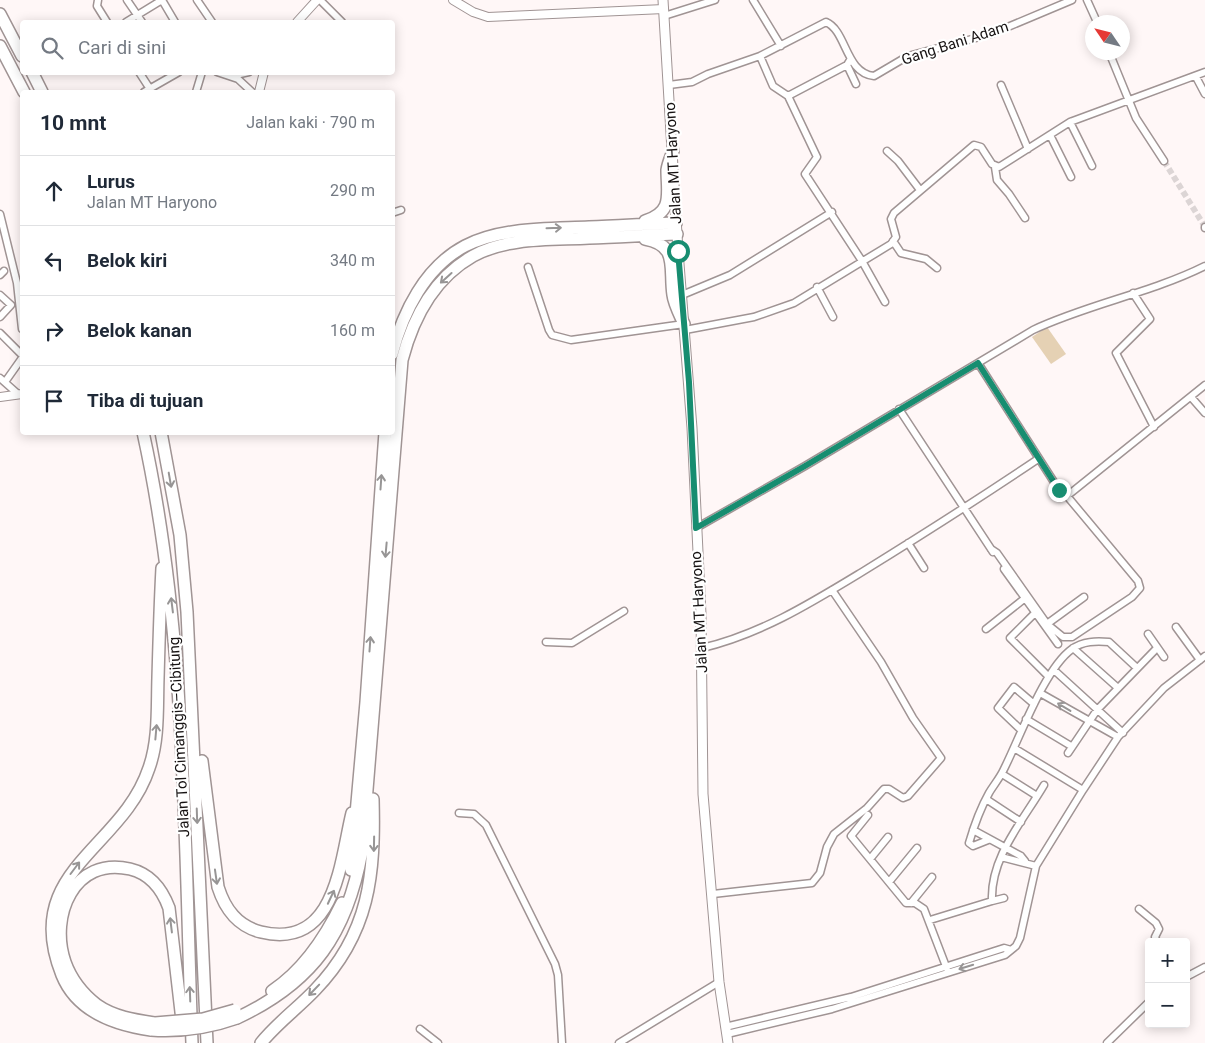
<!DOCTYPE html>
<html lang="id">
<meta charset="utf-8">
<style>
:root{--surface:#fff;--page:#f6f6f7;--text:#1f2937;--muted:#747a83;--line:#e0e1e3}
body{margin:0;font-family:Roboto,sans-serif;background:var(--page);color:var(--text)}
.controls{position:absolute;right:15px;bottom:15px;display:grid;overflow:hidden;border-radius:5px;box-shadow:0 2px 12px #0003}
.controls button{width:45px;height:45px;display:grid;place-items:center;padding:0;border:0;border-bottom:1px solid var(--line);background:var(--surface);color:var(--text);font:25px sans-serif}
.compass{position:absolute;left:1085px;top:15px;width:45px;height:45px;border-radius:50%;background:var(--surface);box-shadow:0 2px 12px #0003;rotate:305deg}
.stop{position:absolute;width:15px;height:15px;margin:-11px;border:4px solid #178d70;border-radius:50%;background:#fff}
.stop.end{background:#178d70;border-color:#fff;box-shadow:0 1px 5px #0008}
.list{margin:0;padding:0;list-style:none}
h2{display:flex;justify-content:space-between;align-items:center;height:65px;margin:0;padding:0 20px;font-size:21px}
h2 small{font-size:16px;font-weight:400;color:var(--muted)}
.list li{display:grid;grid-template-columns:32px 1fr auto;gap:15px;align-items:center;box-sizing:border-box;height:70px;padding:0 20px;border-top:1px solid var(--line)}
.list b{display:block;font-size:19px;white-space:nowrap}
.list p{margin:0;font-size:16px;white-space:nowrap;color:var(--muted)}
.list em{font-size:16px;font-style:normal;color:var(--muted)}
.icon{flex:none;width:28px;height:28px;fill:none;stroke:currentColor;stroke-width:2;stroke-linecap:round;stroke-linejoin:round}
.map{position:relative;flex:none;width:1205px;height:1043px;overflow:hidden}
.search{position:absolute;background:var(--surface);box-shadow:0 2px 12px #0003;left:20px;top:20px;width:375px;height:55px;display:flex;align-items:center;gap:12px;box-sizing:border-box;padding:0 18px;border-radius:5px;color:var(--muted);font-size:19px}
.panel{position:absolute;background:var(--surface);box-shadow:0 2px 12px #0003;left:20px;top:90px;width:375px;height:345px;border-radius:5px}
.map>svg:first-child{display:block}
</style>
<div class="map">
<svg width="1205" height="1043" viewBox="0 0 1205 1043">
<rect width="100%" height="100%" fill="#fff7f7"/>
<!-- pitch -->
<path fill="#e5d1b4" d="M1047,327L1066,354L1051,364L1032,337Z"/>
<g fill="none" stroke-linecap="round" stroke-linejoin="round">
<!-- minor-tunnel -->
<path stroke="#dcd5d5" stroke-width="6" stroke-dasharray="6 3" stroke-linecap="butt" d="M1164,161L1205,227"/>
<defs>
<path id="minor" d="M98,0L97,6L107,22
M127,0L142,22
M162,0L175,22
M197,0L212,22
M320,0L342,22
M753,0L781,46
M1087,0L1097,22
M664,16L715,0
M126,22L162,0
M1109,52L1136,118L1164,161
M760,56L773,86L788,96L847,65L850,60
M847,65L856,84
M139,72L150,89
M217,72L238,79L252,92
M234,72L240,74L249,72
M1196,77L1205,94
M669,85L692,82L708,74L760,56L826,22C847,31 845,73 874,76L908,56L991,34L1072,0
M1001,85L1028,149
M144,92L179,72
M196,92L202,72
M788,96L817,157L805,174L862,261L885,302
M1070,122L1092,166
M1050,135L1071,177
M887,151L898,161L920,190
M995,167L997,180L1009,194L1025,218
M392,213L401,210
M0,214L17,283L22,329
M1205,227V228
M893,241L901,253L926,259L937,268
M528,267L549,330L552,335L571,340L684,324
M0,275L4,271
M817,287L833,317
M1133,293L1150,319L1116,353L1154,427
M0,295L11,305L0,317
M682,295L730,275L832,212
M685,330L754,317L794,303L891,244L896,237L891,219L894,213L974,145L981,147L992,164L999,167L1070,122L1205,72
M0,333L22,355
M978,363L1061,493L1067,496L1205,385
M0,378L18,394
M5,382L22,358
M1191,397L1205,413
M899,409L993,552
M696,528L805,466L1033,330C1088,304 1151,293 1205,266
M908,543L924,568
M991,549L997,553L1047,624L1063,637H1072L1132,597L1140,588L1138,581L1067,496
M1004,569L1058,644
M1034,614L1010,638L1047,675
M1047,624L1084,597
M1176,627L1200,660
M986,629L1024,599
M1148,634L1164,657
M546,642L572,643L624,611
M702,648C761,634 811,603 862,572C922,535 980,498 1038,459
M1073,648L1118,688
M1054,670L1123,733
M1040,693L1118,737
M1026,719L1071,746
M1021,730L998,708L1014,687L1034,704
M1014,748L1083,790
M1068,753L1097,710L1157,648
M1002,774L1037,796
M986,799L1021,822
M459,813L474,814L486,825L555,964L558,975L562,1043
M868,815L851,836L906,903H915L924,909L947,969
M973,830L1021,856L1025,861
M988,840L973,846L969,843C974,826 980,809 989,793C993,786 999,779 1003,771C1019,740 1044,669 1072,649C1083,641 1096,641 1109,642L1137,668
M1001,857L1036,866
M870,859L888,837
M889,882L917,848
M713,894L812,883L820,873L827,847L834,834L867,808L884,789H889L903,798L908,796L941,758L913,718L881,662L832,590
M992,901L1004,898
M911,903L932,877
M1139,909L1156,923L1159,929L1155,937L1157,942
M930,920L992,901C990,857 1023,821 1044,785
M1186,977L1205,967
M725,1027L851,997L1004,948L1011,950
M420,1029L438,1043
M727,1034L832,1009L1005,955L1016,946L1020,938L1036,866L1083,790L1118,737L1164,688L1205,656
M619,1043L719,982
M1107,1043L1149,1002"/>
<path id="tertiary" d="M453,0L473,12L488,17L664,9
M297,22L317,0
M259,92L264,72
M0,397L22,394"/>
<path id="secondary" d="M663,0L678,251L692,428L701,614L703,794L719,982L728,1043"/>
<path id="motorway" d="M0,14L22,56
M0,46L24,92
M32,72L42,92
M645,221C674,212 667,194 667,170C668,163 671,157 673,151
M645,239C679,245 669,268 673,295C674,304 680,315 684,324
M392,354C403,312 425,267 465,246C502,227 549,229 589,227C618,226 647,224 676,223
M143,432C187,632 184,839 192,1043
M161,432L180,535L187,612L207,1043
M202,761L218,887C225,909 237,926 261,932C336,950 340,862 352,813
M351,870L366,702L385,432
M272,991C304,970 326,936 342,903
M237,1018C314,982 347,933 362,851L402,360C413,318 434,278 473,256C507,237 552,240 589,238C619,237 648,235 677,234
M155,1023C135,1020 114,1017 97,1005C83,994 71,979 65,962C49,916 74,856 130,869C151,874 162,889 169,908L183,1029
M151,1030C115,1025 77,1012 62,975C20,871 122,850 149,768C159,740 157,708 158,678C159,641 160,605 162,568
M261,1043C277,1023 298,1008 315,990C370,933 375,874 373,799"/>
</defs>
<!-- minor casing -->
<use href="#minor" stroke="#a09494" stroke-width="9"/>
<!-- tertiary casing -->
<use href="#tertiary" stroke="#a09494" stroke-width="10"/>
<!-- secondary casing -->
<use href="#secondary" stroke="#a09494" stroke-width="11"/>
<!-- motorway casing -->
<use href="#motorway" stroke="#a09494" stroke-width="14"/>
<!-- minor -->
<use href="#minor" stroke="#fff" stroke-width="6"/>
<!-- tertiary -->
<use href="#tertiary" stroke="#fff" stroke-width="8"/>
<!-- secondary -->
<use href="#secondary" stroke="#fff" stroke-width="9"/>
<!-- motorway -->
<use href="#motorway" stroke="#fff" stroke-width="11"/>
<defs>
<path id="motorway-bridge" d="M155,1023L203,1019L235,1010
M151,1030C181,1032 209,1028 237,1018"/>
</defs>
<!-- motorway-bridge casing -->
<use href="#motorway-bridge" stroke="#a09494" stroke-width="14" stroke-linecap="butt"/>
<!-- motorway-bridge -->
<use href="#motorway-bridge" stroke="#fff" stroke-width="11"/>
</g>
<!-- one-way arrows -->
<defs><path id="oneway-shaft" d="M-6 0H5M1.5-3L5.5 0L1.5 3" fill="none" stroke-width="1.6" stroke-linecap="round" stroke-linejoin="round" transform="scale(1.25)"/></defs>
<g stroke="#979595">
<use href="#oneway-shaft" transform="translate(554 228) rotate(-2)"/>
<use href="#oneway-shaft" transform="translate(446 278) rotate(138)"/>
<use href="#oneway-shaft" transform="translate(170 480) rotate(80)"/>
<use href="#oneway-shaft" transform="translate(381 482) rotate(-86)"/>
<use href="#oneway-shaft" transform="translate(386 550) rotate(95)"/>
<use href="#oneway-shaft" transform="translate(172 605) rotate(-97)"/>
<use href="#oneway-shaft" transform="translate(370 644) rotate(-86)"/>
<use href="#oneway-shaft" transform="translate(1064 707) rotate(-149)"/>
<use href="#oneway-shaft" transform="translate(156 732) rotate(-85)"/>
<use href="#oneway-shaft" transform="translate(197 816) rotate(88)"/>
<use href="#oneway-shaft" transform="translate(374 844) rotate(91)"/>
<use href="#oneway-shaft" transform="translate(75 868) rotate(-53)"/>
<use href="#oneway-shaft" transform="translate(216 877) rotate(82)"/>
<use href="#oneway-shaft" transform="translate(331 897) rotate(-65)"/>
<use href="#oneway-shaft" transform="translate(171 925) rotate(-97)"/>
<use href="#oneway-shaft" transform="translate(966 967) rotate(163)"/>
<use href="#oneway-shaft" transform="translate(314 990) rotate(134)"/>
<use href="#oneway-shaft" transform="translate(190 994) rotate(-92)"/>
</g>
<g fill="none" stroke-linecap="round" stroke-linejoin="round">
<!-- route -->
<path stroke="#178d70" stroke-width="6" d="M678,251L689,382L696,528L805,466L978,363L1059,490"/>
</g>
<g text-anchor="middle" stroke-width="4.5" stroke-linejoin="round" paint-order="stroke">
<!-- street labels -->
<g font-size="15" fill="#171313" stroke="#fff">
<text transform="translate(955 43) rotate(-18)" y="5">Gang Bani Adam</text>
<text transform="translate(673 163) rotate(-93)" y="5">Jalan MT Haryono</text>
<text transform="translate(699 612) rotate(-93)" y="5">Jalan MT Haryono</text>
<text transform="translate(179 737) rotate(-93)" y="5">Jalan Tol Cimanggis–Cibitung</text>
</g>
</g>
</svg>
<div class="controls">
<button>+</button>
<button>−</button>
</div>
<svg class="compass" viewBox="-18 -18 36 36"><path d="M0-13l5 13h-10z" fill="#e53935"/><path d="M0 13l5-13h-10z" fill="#747a83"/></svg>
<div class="stop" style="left:678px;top:251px"></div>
<div class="stop end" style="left:1059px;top:490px"></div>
<div class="search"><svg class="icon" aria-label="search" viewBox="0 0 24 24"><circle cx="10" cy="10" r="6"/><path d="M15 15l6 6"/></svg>Cari di sini</div>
<section class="panel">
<h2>10 mnt<small>Jalan kaki · 790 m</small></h2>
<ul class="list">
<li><svg class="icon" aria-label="ahead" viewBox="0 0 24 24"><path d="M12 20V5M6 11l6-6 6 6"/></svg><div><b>Lurus</b><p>Jalan MT Haryono</p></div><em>290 m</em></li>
<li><svg class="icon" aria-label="left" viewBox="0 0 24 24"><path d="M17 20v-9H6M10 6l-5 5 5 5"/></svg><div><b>Belok kiri</b></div><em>340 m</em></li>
<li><svg class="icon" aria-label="right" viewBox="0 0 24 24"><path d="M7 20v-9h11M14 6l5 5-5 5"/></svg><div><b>Belok kanan</b></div><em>160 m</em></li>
<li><svg class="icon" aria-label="arrive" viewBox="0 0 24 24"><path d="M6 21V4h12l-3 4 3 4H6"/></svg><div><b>Tiba di tujuan</b></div></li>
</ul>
</section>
</div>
